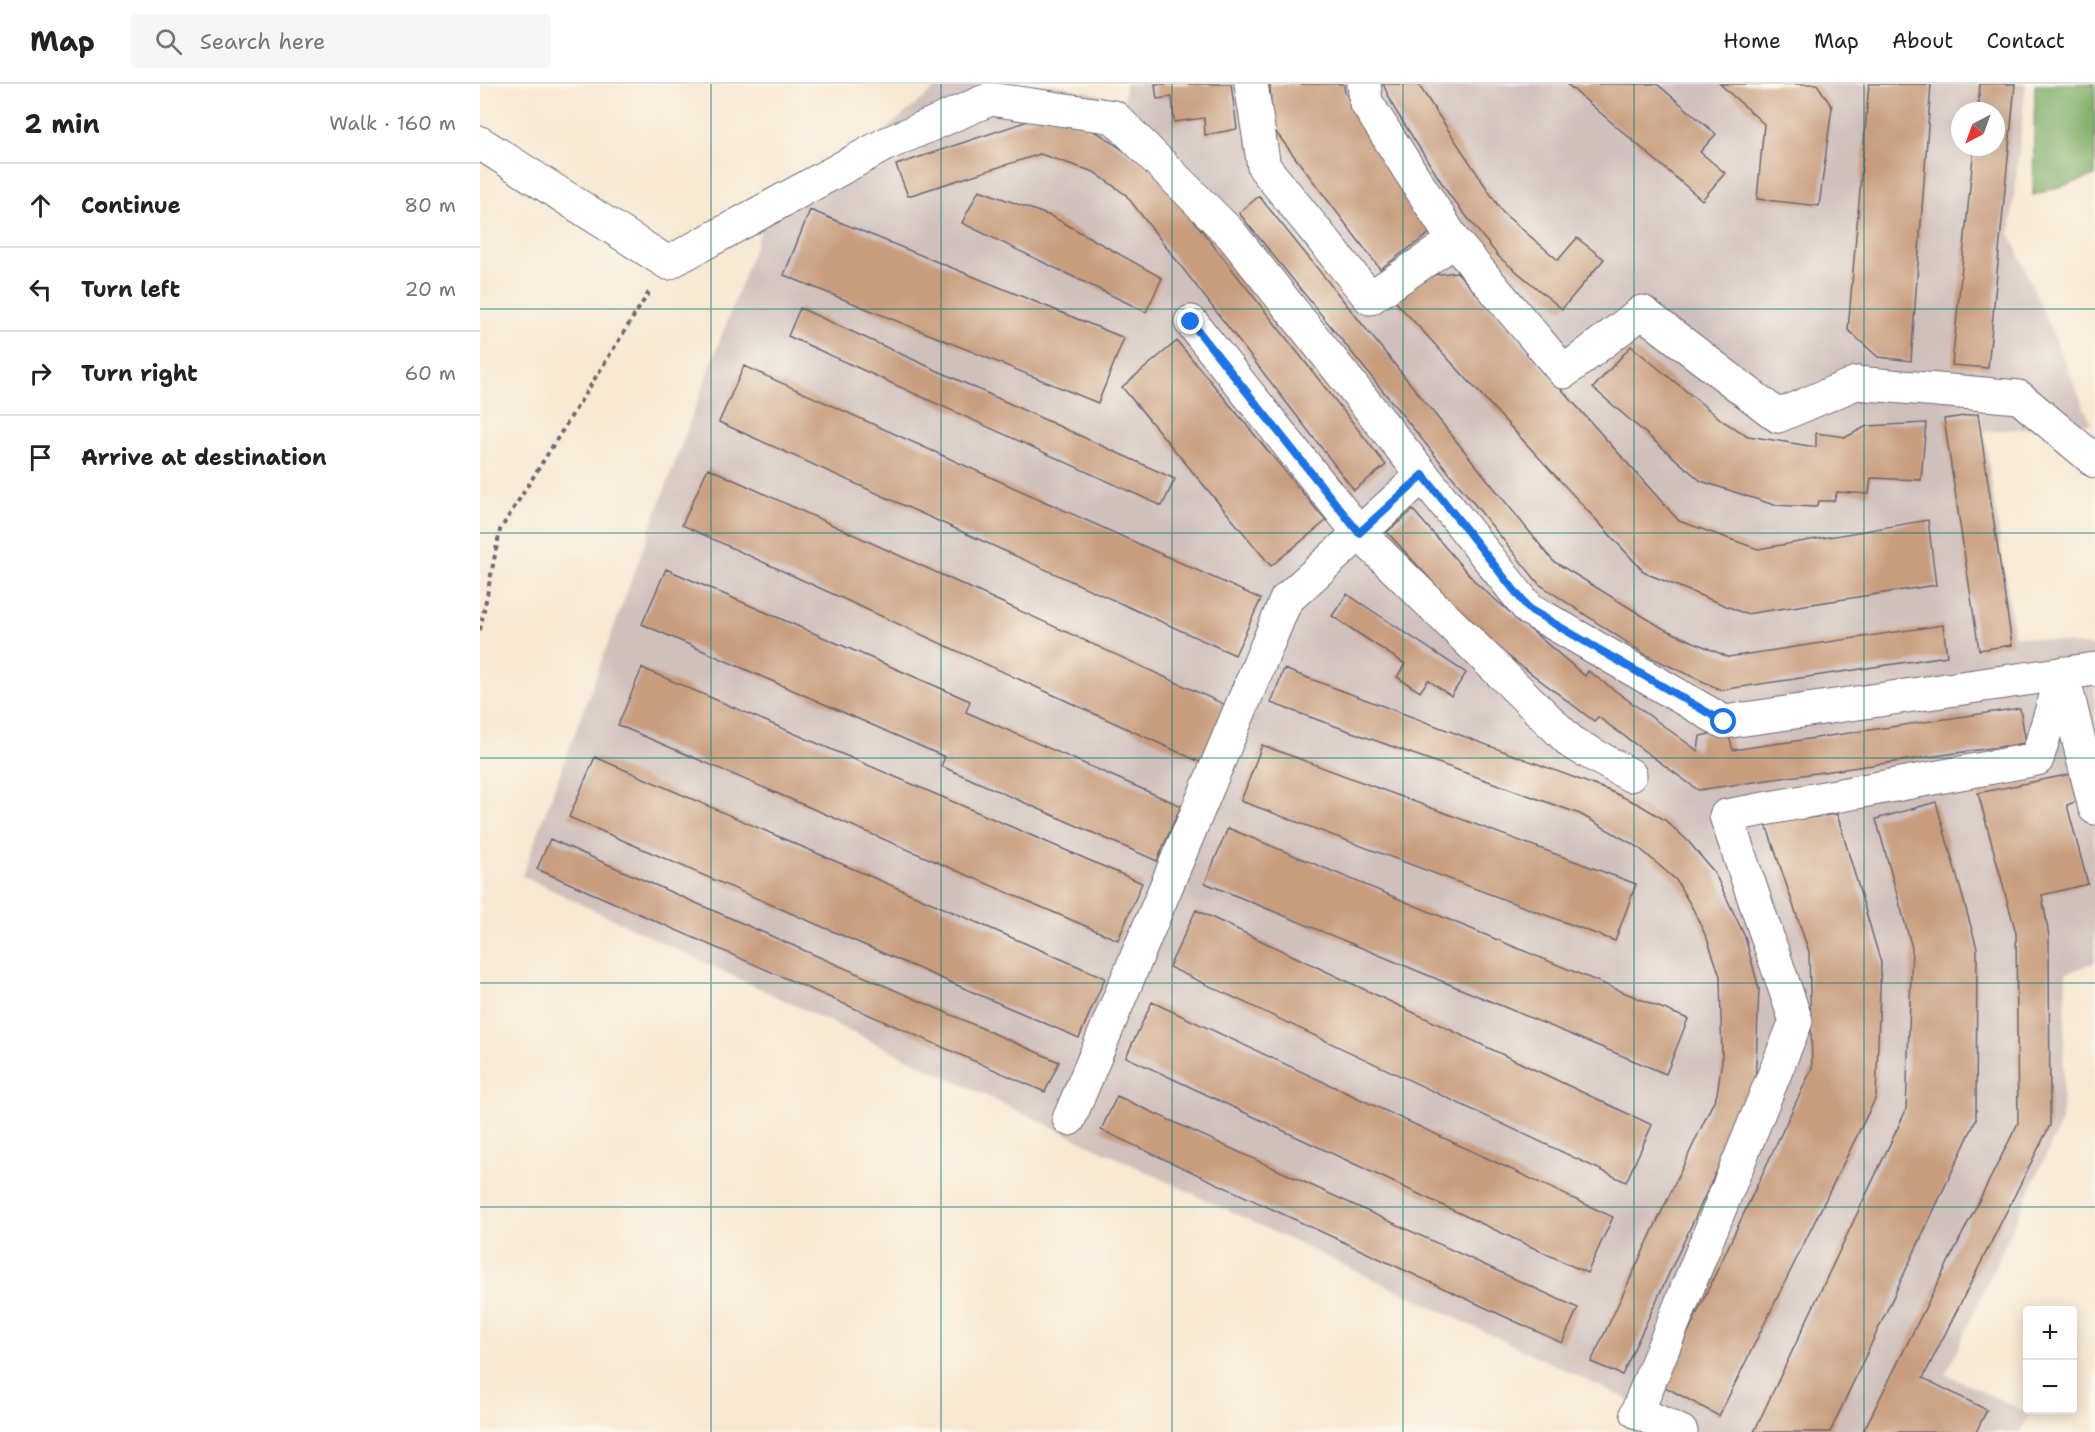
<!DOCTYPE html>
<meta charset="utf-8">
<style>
:root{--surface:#fff;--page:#f6f6f6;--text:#222;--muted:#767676;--line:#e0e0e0}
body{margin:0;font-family:"Shantell Sans",sans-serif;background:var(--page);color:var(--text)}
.controls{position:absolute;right:18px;bottom:18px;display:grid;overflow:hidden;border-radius:6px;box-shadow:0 3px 15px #0003}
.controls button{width:54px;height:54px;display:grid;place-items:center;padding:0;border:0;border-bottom:2px solid var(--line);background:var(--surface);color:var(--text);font:30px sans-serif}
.compass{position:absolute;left:1471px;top:18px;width:54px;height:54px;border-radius:50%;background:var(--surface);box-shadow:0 3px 15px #0003;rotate:221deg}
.stop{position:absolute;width:18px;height:18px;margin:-14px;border:4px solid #1a73e8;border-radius:50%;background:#fff}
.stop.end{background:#1a73e8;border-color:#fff;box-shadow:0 2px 6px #0008}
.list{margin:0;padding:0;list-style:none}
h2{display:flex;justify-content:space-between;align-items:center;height:78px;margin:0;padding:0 24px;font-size:26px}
h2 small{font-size:20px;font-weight:400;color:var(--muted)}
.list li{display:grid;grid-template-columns:39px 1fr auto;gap:18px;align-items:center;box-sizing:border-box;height:84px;padding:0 24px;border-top:2px solid var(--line)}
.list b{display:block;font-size:22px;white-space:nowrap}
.list em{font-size:20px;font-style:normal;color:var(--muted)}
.icon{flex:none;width:33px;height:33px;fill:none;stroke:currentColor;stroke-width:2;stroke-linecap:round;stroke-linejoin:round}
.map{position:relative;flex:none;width:1615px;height:1348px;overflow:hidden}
header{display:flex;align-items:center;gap:36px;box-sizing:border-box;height:84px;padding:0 30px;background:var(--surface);border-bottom:2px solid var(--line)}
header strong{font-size:28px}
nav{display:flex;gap:33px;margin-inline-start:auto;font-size:21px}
.search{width:420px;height:54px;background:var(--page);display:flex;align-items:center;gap:15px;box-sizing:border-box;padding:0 21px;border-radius:6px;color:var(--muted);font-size:22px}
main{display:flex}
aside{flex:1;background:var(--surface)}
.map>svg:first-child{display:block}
</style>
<header>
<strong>Map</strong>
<div class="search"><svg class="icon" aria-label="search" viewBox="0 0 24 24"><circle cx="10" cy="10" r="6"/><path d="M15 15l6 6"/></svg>Search here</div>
<nav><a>Home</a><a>Map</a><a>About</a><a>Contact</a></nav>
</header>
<main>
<aside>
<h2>2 min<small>Walk · 160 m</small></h2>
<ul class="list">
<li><svg class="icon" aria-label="ahead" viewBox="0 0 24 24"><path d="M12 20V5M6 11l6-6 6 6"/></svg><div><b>Continue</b></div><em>80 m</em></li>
<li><svg class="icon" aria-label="left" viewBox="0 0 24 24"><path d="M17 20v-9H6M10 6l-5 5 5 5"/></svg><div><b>Turn left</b></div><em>20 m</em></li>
<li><svg class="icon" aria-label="right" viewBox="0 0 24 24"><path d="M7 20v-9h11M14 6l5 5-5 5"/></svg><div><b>Turn right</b></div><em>60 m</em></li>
<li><svg class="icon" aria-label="arrive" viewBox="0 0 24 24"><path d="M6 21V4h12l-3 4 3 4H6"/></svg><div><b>Arrive at destination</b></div></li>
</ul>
</aside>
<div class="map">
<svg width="1615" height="1348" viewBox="0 0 1615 1348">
<rect width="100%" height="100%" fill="#fbf7ec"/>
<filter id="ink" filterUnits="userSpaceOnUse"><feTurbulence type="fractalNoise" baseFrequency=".0167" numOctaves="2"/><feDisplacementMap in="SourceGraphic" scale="12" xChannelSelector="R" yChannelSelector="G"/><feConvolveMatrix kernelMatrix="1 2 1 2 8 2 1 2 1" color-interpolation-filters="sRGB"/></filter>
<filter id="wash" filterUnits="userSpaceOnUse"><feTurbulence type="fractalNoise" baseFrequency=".008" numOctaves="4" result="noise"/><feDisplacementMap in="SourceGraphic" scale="24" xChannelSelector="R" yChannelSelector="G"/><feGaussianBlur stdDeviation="1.35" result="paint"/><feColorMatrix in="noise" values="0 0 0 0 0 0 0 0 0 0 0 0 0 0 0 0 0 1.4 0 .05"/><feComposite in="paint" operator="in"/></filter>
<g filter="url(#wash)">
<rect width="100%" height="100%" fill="#f7e8d2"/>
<!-- industrial -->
<path fill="#d0c0bc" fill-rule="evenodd" d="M461,0H573L644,17L645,0H1546L1530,150L1611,339L1504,348L1534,551L1615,563V878L1586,889L1582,1036L1466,1290L1550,1330L1541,1348H1216L42,792L293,113L374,71ZM1480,27H1516V63H1480Z"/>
<!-- forest -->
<path fill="#7eac65" stroke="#506750" stroke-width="1.5" d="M1555,0H1615V92L1553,111Z"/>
<g id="blocks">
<!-- building -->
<path fill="#c89d7e" d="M675,0H751L757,45L725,51L724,34L694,38L692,13L677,15Z
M790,0H864L865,9L953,147L900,185L792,43Z
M903,0H938L1023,129L1078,176L1097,154L1124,175L1082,225L1019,173L970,112L914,24Z
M1087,0H1177L1236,50L1220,68L1245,89L1222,116Z
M1240,0H1337L1352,23L1339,122L1277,115L1284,40Z
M1389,0H1451L1431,277L1398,273L1368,246Z
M1500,0H1535L1508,284L1472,281L1494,63H1516V27H1498Z
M563,32L600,40L623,52L678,91L906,381L874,406L646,111L614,88L560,70L428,112L416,81Z
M499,106L573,133L682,194L666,228L482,139Z
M779,112L1073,477L1184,545L1248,573L1463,541L1467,572L1241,606L1166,571L1059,500L759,129Z
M330,126L644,254L618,319L304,191Z
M977,188L1199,437L1278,465L1448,436L1456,501L1266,530L1165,489L915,217L944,192Z
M320,224L695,395L682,422L308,252Z
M697,257L846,437L791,482L642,303Z
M1151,262L1244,338L1268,352L1336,363V349L1366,353L1387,342L1446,339L1441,396L1391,394L1389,410L1357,408L1354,417H1339L1336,423L1294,421L1221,397L1113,304Z
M264,282L781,515L755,571L239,338Z
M1498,330L1532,561L1499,566L1464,335Z
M228,384L748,622L722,679L202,441Z
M933,426L997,500L1105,592L1108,587L1218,667L1220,652L1247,646L1253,666L1540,624L1546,659L1218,706L1118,633L1114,637L1003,553L907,448Z
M186,485L490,617L486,628L701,722L677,777L461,682L465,673L162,540Z
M867,510L986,589L971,612L948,596L940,608L917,593L925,580L852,532Z
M162,584L662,799L638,856L138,641Z
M804,585L1130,707L1160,721L1185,736L1208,757L1234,788L1249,819L1265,853L1279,905L1275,1004L1142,1291L1111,1278L1237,1010L1242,976L1240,892L1228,857L1213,825L1196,796L1158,763L1100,730L791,619Z
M782,661L1156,800L1135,857L761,717Z
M115,673L625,894L599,954L89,733Z
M1596,689L1603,715L1587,721L1608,800L1562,811L1569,852L1570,1041L1443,1294L1507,1326L1496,1348H1383L1538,1039L1536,849L1498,709Z
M1456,718L1497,864L1496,1036L1350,1348H1274L1426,1026L1432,864L1396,735Z
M1357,730L1401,879L1396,1013L1239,1332L1183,1302L1332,984L1329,868L1286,740Z
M748,744L1208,935L1186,990L725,799Z
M70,755L579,978L565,1008L57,785Z
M716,826L1172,1041L1146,1098L689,883Z
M672,918L1133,1133L1107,1189L646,973Z
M637,1012L1098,1224L1082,1259L621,1046Z"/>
</g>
</g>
<g filter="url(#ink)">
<use href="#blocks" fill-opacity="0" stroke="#6d6770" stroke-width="1.5"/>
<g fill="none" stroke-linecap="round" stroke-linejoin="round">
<defs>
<path id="minor" d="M771,0L784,83L890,214L974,157
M884,0L886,18L974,157L1084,288L1162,228L1298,332L1376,299L1539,313L1615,377
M0,59L188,179L404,61L510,15L634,33L752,151L1049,525L1244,638L1615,585
M711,238L879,449L1092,659L1150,691
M1583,591L1615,724
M589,1035L806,516L943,391
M1201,1348L1157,1328L1316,937L1246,732L1557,675L1583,589"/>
</defs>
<!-- minor casing -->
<use href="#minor" stroke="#6d6770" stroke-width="35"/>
<!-- path -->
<path stroke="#6d6770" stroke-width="4" stroke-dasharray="4.5 4.5" stroke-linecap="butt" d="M0,546L20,446L171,205"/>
<!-- minor -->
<use href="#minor" stroke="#fff" stroke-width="33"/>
</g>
</g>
<g fill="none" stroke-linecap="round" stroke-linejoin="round" filter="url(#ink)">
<!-- route -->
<path stroke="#1a73e8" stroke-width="8" d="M711,238L879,449L943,391L1049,525L1244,638"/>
</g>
<!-- grid -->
<path fill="none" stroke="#0f766e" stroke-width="1.5" stroke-opacity="0.55" d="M231,0V1348M461,0V1348M692,0V1348M923,0V1348M1154,0V1348M1384,0V1348M0,225H1615M0,449H1615M0,674H1615M0,899H1615M0,1123H1615"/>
</svg>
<div class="controls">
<button>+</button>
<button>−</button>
</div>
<svg class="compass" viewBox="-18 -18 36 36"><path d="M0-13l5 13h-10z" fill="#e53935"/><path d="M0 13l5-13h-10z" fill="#767676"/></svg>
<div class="stop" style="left:1244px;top:638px"></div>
<div class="stop end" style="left:711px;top:238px"></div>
</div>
</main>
